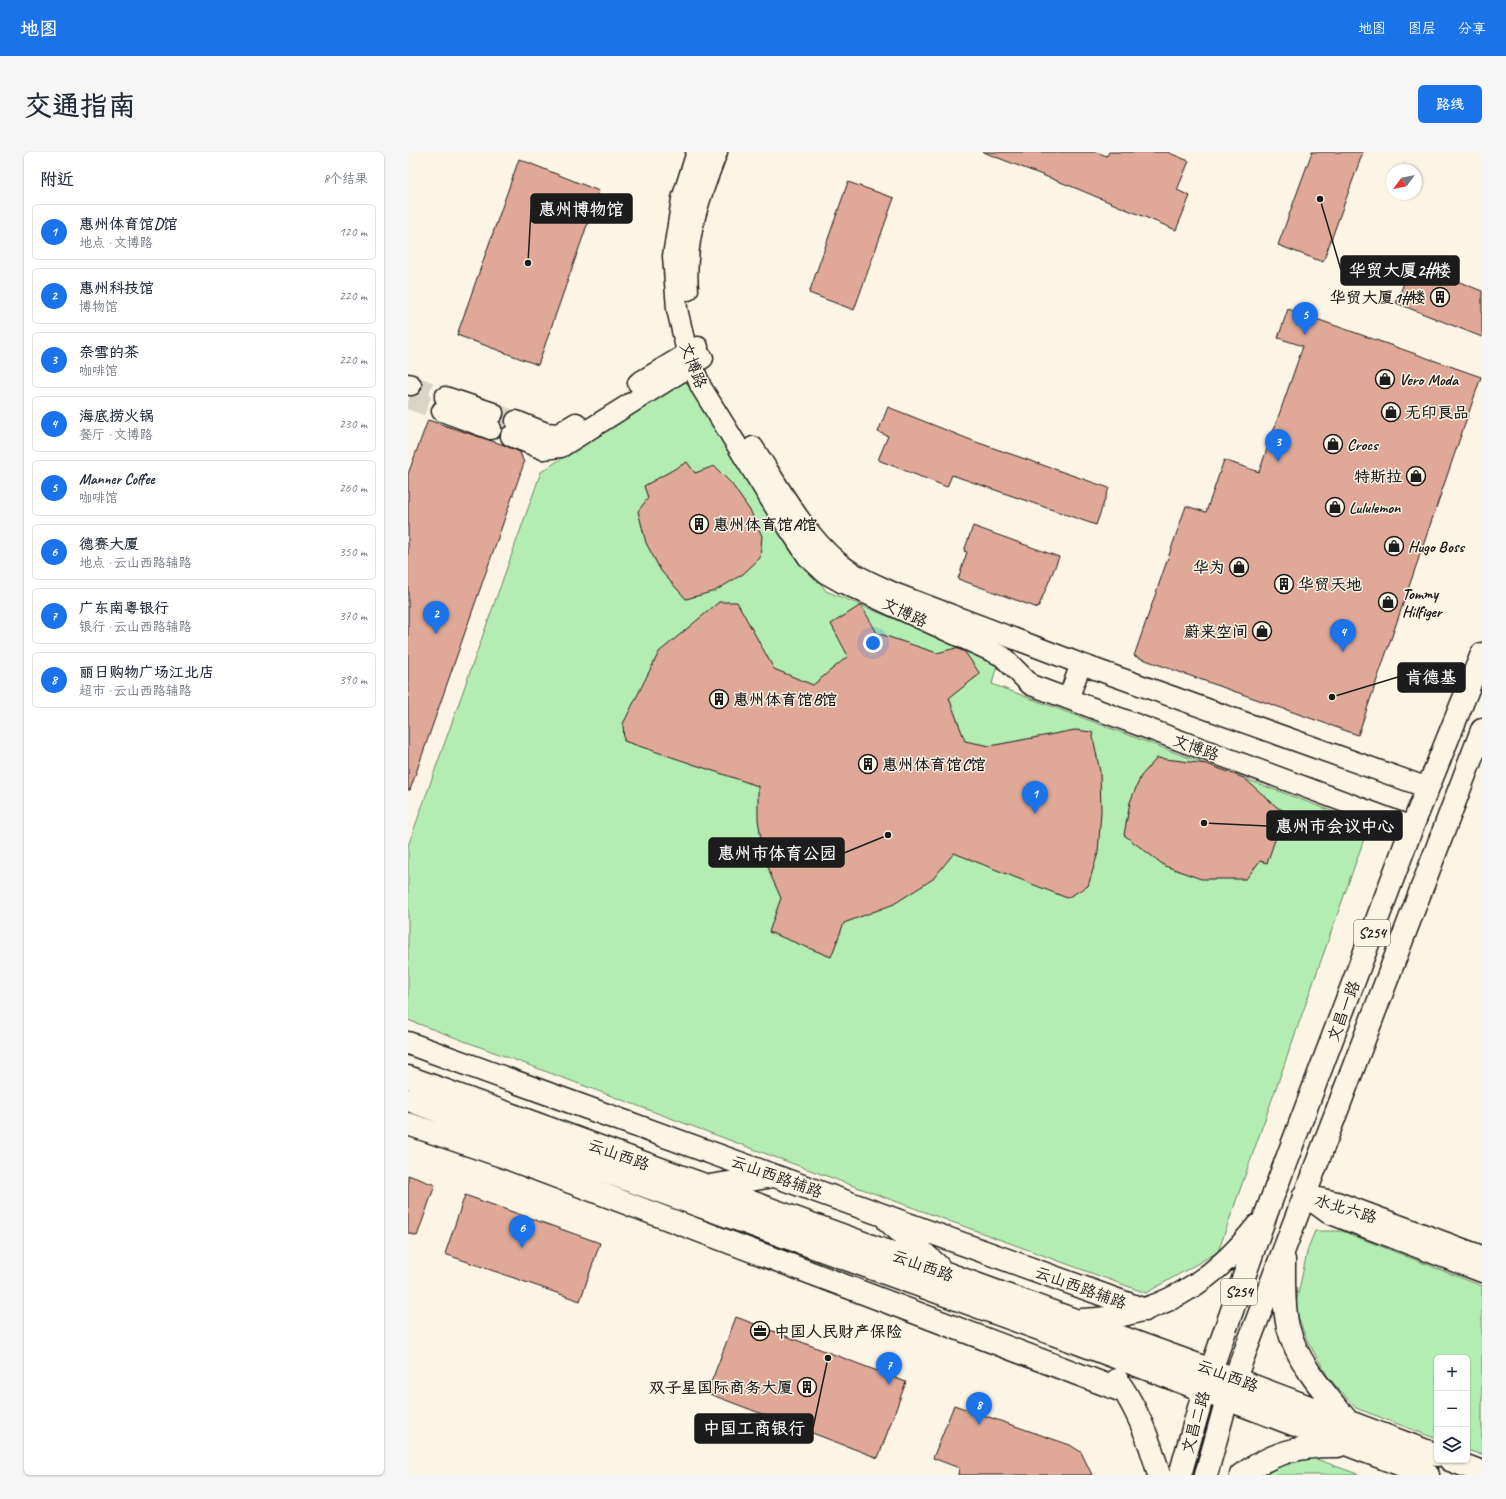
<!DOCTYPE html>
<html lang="zh">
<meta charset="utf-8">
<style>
:root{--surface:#fff;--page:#f6f6f7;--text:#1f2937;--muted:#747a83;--line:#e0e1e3;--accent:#1a73e8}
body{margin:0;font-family:Caveat,"LXGW WenKai TC",sans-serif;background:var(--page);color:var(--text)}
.controls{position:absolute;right:12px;bottom:12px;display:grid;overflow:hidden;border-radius:6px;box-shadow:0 1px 3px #0004}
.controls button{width:36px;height:36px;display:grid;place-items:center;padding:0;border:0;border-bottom:1px solid var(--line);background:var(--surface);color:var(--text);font:20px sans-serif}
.compass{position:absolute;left:978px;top:12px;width:36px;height:36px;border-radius:50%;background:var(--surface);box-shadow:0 1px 3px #0004;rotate:238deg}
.you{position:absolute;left:465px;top:491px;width:14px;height:14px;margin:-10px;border:3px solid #fff;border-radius:50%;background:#1a73e8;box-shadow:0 0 0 6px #1a73e833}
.badge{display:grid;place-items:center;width:26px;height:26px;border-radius:50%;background:var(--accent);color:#fff;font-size:13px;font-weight:700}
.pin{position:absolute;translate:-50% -33px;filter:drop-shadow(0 1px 2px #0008)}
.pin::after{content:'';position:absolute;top:21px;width:14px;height:12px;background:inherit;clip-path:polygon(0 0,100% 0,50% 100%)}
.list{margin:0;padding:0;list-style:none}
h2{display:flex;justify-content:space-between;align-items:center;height:52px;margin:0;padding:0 16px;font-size:17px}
h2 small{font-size:13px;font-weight:400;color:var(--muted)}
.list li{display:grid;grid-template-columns:26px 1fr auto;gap:12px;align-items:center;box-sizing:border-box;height:56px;margin:0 8px 8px;padding:0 8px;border:1px solid var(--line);border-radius:6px}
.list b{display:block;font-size:15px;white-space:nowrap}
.list p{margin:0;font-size:13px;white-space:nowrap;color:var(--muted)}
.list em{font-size:13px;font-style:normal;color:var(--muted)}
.icon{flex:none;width:22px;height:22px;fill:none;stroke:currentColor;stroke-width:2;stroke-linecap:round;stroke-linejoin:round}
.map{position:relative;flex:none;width:1074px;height:1323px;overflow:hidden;border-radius:6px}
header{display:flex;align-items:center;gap:24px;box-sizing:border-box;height:56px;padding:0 20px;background:var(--accent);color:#fff}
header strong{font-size:19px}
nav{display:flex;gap:22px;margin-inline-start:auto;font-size:14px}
.intro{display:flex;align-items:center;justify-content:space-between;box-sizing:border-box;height:96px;padding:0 24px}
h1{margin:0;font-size:28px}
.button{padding:10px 18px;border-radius:6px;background:var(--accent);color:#fff;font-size:14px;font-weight:700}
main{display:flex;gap:24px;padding:0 24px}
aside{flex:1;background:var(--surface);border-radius:6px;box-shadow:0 1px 3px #0004}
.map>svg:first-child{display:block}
</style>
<header>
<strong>地图</strong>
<nav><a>地图</a><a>图层</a><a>分享</a></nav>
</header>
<div class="intro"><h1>交通指南</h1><a class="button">路线</a></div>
<main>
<aside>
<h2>附近<small>8个结果</small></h2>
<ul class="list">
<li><span class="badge">1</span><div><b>惠州体育馆D馆</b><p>地点 · 文博路</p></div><em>120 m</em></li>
<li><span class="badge">2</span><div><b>惠州科技馆</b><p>博物馆</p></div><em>220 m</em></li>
<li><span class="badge">3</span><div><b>奈雪的茶</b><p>咖啡馆</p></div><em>220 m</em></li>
<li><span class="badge">4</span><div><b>海底捞火锅</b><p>餐厅 · 文博路</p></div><em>230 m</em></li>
<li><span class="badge">5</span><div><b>Manner Coffee</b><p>咖啡馆</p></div><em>260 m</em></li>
<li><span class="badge">6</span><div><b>德赛大厦</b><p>地点 · 云山西路辅路</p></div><em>350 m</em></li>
<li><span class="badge">7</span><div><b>广东南粤银行</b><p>银行 · 云山西路辅路</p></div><em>370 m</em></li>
<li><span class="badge">8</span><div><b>丽日购物广场江北店</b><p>超市 · 云山西路辅路</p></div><em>390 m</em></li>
</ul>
</aside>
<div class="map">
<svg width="1074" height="1323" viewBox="0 0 1074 1323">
<rect width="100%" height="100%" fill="#fcf5e5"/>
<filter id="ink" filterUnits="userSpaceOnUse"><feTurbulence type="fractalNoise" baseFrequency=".025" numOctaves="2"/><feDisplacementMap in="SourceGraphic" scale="8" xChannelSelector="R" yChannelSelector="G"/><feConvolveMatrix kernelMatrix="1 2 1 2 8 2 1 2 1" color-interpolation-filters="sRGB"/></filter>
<g filter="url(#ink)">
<!-- green -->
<path fill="#b4edb1" stroke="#688466" d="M276,227L358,358L418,439L590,509L584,532L961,673L810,1100L738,1141L372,1007L0,868V694L133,320Z
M907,1079H934L1074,1134V1303L1059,1298V1206H1029V1287L948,1256L920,1225L898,1186L887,1156L900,1096Z
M900,1304L952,1323H844Z"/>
<!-- building -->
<path fill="#e0a997" stroke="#1c1c1c" d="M575,0H688L699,4L701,0H759L781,9L769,38L782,44L768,78L665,35Z
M904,0H955L915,110L870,93Z
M111,7L191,39L130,213L49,183Z
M440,30L486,46L446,158L401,141Z
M1004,111L1074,139V185L988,151Z
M880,157L1073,225L950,583L726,504L778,354L798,360L816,308L851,320L895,194L870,186Z
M480,255L568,290L701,336L688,373L544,323L539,335L470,308L480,284L470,280Z
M20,268L96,293L112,300L116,311L2,638H0V322Z
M279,310L287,321L306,314L323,331L343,360L354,384L352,406L335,422L307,439L278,447L253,419L238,391L230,359L240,346L236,334Z
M565,374L651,405L630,456L550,427L559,400L556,399Z
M311,450H329L366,517L405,533L440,504L423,472L453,453L469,481L529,501L548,496L557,500L572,522L541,546L557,589L582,594L667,578L684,580L692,620L693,659L690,701L680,734L659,746L546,701L525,727L486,752L436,771L423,805L361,780L373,746L363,724L354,694L350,667V634L216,589L215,572L251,500Z
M749,606L799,612L836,626L870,656L877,659L859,711L852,709L838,727H793L757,714L716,683L722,650L733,624Z
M0,1023L27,1033L9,1084L0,1081Z
M57,1043L192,1091L172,1149L37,1102Z
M328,1165L498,1230L470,1306L299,1241Z
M546,1253L662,1293L673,1300L684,1323H550L551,1316L525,1306Z"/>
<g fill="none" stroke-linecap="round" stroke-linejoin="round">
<!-- minor-tunnel -->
<path stroke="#dad4c7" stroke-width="20" stroke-dasharray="20 10" stroke-linecap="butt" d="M3,233L37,245
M1,247L34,259
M85,261L108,269"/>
<defs>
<path id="minor" d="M289,0L274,47L265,104L269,157L279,200L293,235L372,363L400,405L417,421L435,431L594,504L623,533L1004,675
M280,138C276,88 291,46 309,0
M230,231L290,195
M0,232L3,233
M37,245L85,261
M34,259L83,277
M108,269L138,281L150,282L168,271
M103,284L135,297L153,295L295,206
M345,295C370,333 395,381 430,410C446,424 467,432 486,441L673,512L1020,636
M660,547L673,512
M895,1043L920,1061L1074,1120
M901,1044L929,1050L1074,1104"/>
<path id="major" d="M0,891L737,1158
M0,925L782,1210L1029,1303
M0,948L670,1191L1020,1323
M0,972L94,1004L717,1240
M301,1034L366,1024
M480,1069L530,1114
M876,1108C876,1130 875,1153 880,1175C889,1210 916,1240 938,1267
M674,1168C749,1165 803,1132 849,1074
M709,1228C729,1256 742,1289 751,1323
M1042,1308L1074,1320
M772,1323L796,1238L858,1062L1004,675L1074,502
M798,1323L819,1247L1074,578
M833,1323C864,1301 892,1293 930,1294"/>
</defs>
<!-- minor casing -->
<use href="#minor" stroke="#1c1c1c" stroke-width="23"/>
<!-- major casing -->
<use href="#major" stroke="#1c1c1c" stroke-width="25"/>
<!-- minor -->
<use href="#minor" stroke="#fcf5e5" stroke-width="20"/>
<!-- major -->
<use href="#major" stroke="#fcf5e5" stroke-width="22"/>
</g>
</g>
<!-- icons -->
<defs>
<symbol id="building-ring" viewBox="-11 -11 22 22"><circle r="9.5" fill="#fcf5e5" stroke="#1c1c1c" stroke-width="1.5"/><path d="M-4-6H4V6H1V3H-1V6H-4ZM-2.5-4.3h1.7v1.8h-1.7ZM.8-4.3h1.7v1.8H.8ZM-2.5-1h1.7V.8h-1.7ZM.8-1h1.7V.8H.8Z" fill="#1c1c1c"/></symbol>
<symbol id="shop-ring" viewBox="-11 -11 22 22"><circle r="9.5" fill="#fcf5e5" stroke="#1c1c1c" stroke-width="1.5"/><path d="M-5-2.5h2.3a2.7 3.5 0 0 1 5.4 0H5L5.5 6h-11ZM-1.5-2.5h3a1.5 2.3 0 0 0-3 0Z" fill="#1c1c1c"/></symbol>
<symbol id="office-ring" viewBox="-11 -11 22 22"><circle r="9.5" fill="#fcf5e5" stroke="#1c1c1c" stroke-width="1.5"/><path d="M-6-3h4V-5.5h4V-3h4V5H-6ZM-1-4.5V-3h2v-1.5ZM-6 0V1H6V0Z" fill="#1c1c1c"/></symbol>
</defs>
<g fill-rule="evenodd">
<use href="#building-ring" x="1021" y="134" width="22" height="22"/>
<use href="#shop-ring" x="966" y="216" width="22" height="22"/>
<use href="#shop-ring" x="972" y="249" width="22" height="22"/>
<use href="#shop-ring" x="914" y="281" width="22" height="22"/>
<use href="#shop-ring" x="997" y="313" width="22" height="22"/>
<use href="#shop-ring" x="916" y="344" width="22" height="22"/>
<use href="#building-ring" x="280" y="361" width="22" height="22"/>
<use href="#shop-ring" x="975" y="383" width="22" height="22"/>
<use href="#shop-ring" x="820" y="404" width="22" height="22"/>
<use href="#building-ring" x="865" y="421" width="22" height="22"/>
<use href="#shop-ring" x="969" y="439" width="22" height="22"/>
<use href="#shop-ring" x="843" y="468" width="22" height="22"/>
<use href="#building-ring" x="300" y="536" width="22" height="22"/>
<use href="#building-ring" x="449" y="601" width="22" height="22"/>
<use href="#office-ring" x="341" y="1168" width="22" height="22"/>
<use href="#building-ring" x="388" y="1224" width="22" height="22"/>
</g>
<g text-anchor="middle" stroke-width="3" stroke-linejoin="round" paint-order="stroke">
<!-- shield labels -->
<g fill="#fcf5e5" stroke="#5f5d58" stroke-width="1">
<rect x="946" y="768" width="36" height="26" rx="3"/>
<rect x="813" y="1127" width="36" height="26" rx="3"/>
</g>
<g font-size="15" font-weight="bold" fill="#1c1c1c">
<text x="964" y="786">S254</text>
<text x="831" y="1145">S254</text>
</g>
<!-- poi labels -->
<g font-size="16" font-weight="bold" fill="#1c1c1c" stroke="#fcf5e5" text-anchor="start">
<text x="1018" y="151" text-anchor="end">华贸大厦1#楼</text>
<text x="991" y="233">Vero Moda</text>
<text x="997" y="266">无印良品</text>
<text x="939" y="298">Crocs</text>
<text x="994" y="330" text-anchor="end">特斯拉</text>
<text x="941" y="361">Lululemon</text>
<text x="305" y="378">惠州体育馆A馆</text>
<text x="1000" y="400">Hugo Boss</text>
<text x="817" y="421" text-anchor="end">华为</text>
<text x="890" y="438">华贸天地</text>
<text x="994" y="447">Tommy<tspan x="994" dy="18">Hilfiger</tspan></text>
<text x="840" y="485" text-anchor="end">蔚来空间</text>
<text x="325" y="553">惠州体育馆B馆</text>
<text x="474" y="618">惠州体育馆C馆</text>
<text x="366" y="1185">中国人民财产保险</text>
<text x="385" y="1241" text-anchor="end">双子星国际商务大厦</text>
</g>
<!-- street labels -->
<g font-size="16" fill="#1c1c1c" stroke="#fcf5e5">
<text transform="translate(286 213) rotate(69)" y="6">文博路</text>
<text transform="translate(497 460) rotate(25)" y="6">文博路</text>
<text transform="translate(788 595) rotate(20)" y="6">文博路</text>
<text transform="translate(935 859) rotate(-69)" y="6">文昌一路</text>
<text transform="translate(211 1002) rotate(20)" y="6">云山西路</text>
<text transform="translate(369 1024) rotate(20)" y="6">云山西路辅路</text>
<text transform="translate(938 1056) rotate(17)" y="6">水北六路</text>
<text transform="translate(515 1113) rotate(20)" y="6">云山西路</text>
<text transform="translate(673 1135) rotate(20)" y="6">云山西路辅路</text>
<text transform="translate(820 1223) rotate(21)" y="6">云山西路</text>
<text transform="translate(787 1270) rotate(-74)" y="6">文昌二路</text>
</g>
</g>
<!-- callouts -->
<path fill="none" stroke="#1c1c1c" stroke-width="1.5" d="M120 111L123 57M912 47L933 118M924 545L990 525M796 671L859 674M480 683L436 701M420 1206L405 1276"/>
<g fill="#1c1c1c" stroke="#fcf5e5" stroke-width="1.5">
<circle cx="120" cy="111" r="4"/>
<circle cx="912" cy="47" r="4"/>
<circle cx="924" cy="545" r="4"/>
<circle cx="796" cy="671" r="4"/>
<circle cx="480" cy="683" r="4"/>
<circle cx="420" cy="1206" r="4"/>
</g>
<g fill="#1c1c1c" stroke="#1c1c1c" stroke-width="1.5">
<rect x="123" y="42" width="101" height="29" rx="4"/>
<rect x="933" y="104" width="118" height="29" rx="4"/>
<rect x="990" y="511" width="67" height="29" rx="4"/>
<rect x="859" y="659" width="135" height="29" rx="4"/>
<rect x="301" y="686" width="135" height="29" rx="4"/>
<rect x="287" y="1262" width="118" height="29" rx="4"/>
</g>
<g font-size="17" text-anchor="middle" font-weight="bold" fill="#fff">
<text x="173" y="63">惠州博物馆</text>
<text x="992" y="124">华贸大厦2#楼</text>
<text x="1023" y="531">肯德基</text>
<text x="927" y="680">惠州市会议中心</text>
<text x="369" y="707">惠州市体育公园</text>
<text x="346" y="1282">中国工商银行</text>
</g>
</svg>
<div class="controls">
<button>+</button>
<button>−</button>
<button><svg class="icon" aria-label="layers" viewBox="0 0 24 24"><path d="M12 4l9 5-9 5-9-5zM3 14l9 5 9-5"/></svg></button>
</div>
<svg class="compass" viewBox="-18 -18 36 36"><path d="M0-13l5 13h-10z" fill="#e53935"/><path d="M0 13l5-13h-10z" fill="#747a83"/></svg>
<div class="you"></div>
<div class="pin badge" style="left:627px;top:662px">1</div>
<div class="pin badge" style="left:28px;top:482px">2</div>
<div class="pin badge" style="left:870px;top:310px">3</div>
<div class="pin badge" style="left:935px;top:500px">4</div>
<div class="pin badge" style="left:897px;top:183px">5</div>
<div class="pin badge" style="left:114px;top:1096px">6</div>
<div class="pin badge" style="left:481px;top:1233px">7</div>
<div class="pin badge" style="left:571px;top:1273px">8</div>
</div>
</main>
